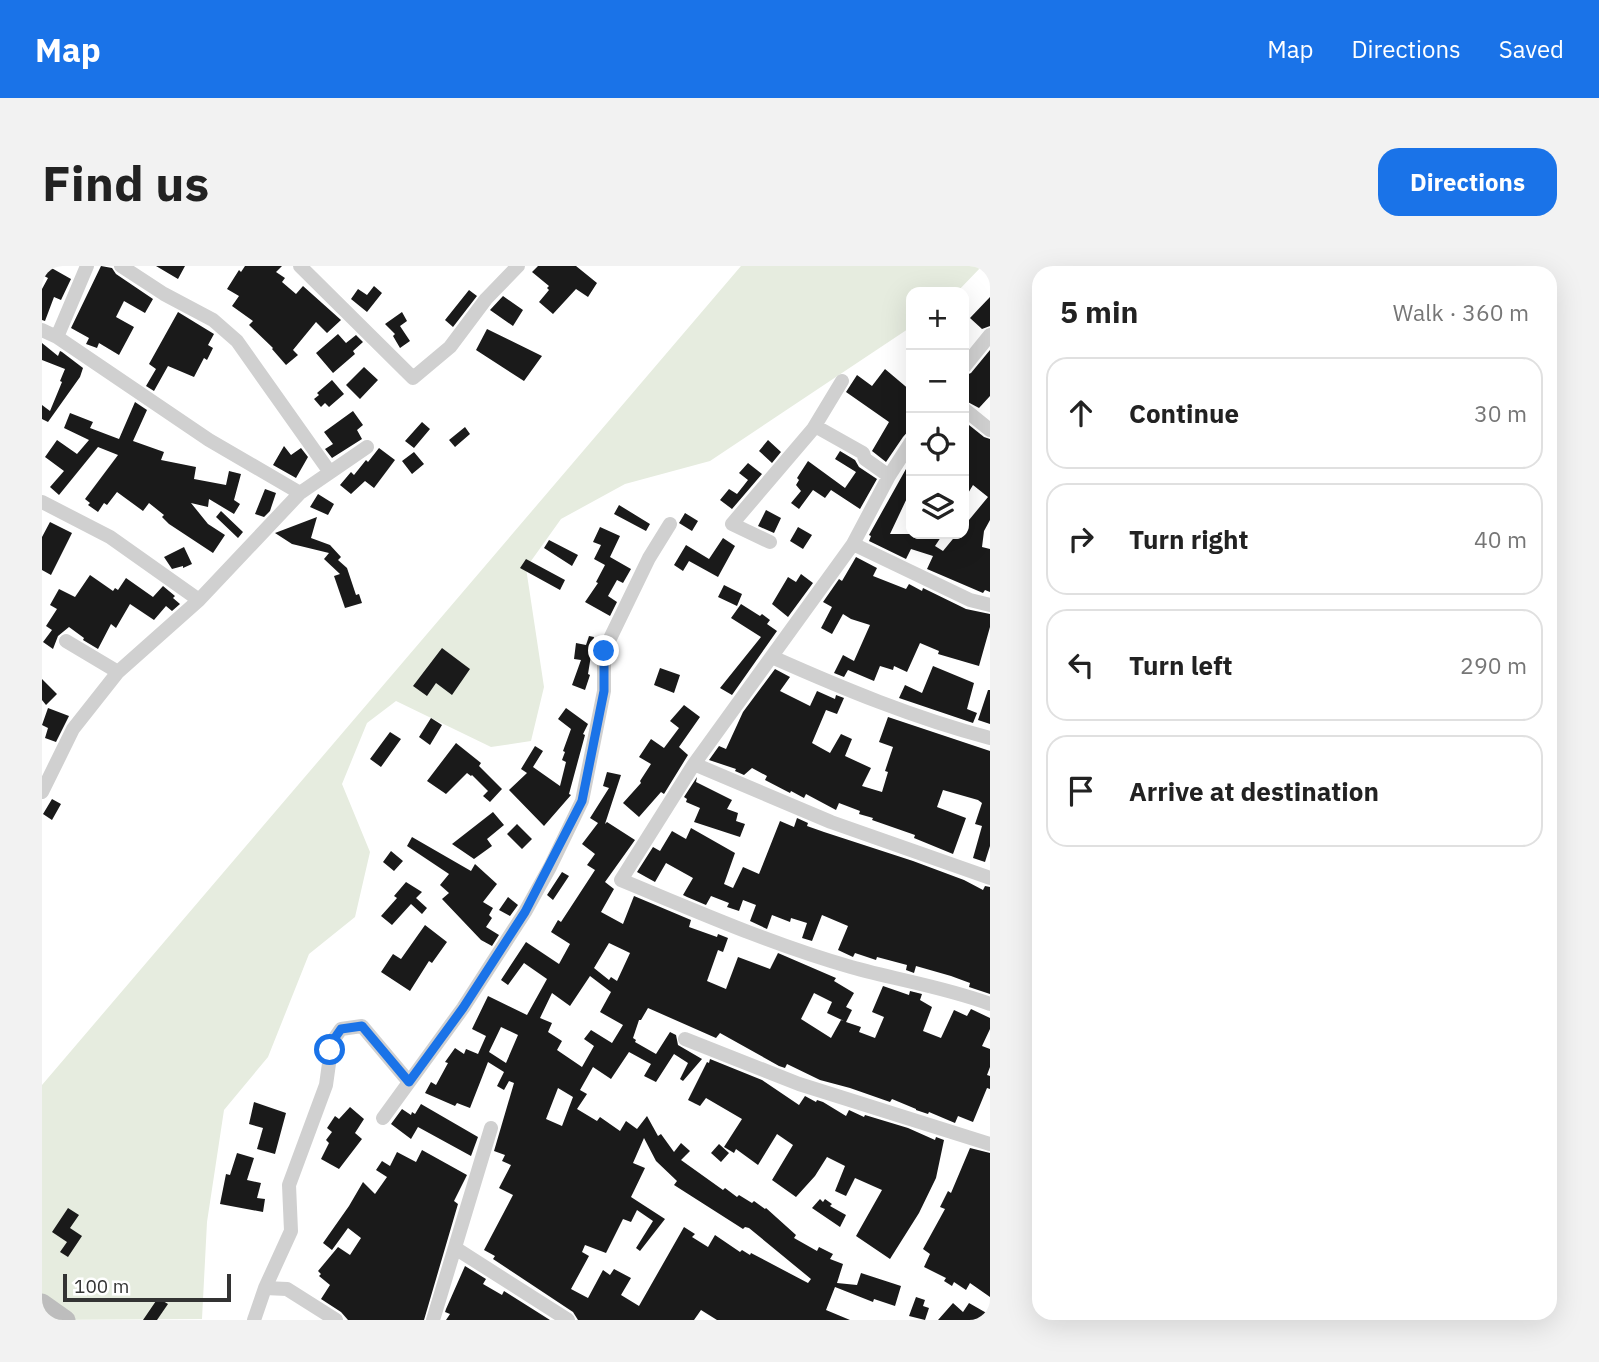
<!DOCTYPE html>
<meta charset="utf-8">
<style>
:root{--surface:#fff;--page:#f2f2f2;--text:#222;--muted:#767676;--line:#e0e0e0;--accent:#1a73e8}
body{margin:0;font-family:"IBM Plex Sans",sans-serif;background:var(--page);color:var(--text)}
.controls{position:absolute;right:21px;top:21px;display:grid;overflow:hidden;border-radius:14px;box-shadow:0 7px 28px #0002}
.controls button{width:63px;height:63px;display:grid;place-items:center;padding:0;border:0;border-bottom:2px solid var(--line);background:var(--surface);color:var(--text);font:35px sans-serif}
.scale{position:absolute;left:21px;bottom:18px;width:168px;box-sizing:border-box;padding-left:7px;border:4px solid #333;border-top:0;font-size:19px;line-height:24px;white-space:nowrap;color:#333;-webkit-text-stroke:5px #fff;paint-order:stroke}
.stop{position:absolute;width:21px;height:21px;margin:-16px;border:5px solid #1a73e8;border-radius:50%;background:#fff}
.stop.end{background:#1a73e8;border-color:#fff;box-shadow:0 2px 7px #0008}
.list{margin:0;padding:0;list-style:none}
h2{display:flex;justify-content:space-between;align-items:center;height:91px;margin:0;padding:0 28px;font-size:30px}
h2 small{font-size:23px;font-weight:400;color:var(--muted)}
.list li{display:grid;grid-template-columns:46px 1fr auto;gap:21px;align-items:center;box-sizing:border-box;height:112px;margin:0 14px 14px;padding:0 14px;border:2px solid var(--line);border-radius:21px}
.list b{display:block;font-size:26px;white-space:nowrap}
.list em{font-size:23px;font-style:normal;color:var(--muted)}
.icon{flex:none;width:38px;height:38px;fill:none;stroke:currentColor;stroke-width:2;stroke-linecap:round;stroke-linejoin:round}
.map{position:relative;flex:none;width:948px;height:1054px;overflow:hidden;border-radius:21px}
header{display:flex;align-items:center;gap:42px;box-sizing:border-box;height:98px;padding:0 35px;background:var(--accent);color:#fff}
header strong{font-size:33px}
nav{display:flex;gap:38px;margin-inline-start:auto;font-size:24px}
.intro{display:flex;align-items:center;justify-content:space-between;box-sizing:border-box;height:168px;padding:0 42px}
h1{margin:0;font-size:49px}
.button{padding:18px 32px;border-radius:21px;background:var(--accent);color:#fff;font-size:24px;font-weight:700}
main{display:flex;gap:42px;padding:0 42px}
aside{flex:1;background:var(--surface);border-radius:21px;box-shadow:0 7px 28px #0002}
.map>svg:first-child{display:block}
</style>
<header>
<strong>Map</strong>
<nav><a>Map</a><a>Directions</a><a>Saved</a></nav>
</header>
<div class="intro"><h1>Find us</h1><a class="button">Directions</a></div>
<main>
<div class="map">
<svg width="948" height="1054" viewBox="0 0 948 1054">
<rect width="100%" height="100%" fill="#fff"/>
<!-- green -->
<path fill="#e6ecdf" d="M699,0H940L915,26H869V61L668,195L583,218L519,253L484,302L502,421L489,475L449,481L354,435L325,457L300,518L328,586L313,651L267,688L226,791L182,844L165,956L160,1053L0,1054V819Z"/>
<!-- building -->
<path fill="#1a1a1a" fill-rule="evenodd" d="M0,0H6L29,13L19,34L12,31L3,55L0,54V23L6,12L0,9Z
M59,0L70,2L74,8L111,33L103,47L82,35L74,51L92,61L77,89L57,77L55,82L44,78L47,72L29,62Z
M114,0H143L136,13Z
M203,0H240L234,6L243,12L240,16L254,28L261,20L299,54L285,67L274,56L251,84L256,89L244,99L230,83L231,82L207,59L211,55L190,40L197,30L185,23L197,4L199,6Z
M496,0H534L555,17L546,31L534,23L511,48L497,36L507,24L505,22L507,20L490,6Z
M332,20L340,27L325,46L309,33L316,23L325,29Z
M427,24L435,30L411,61L403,54Z
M461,30L481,44L471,60L448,44Z
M948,31V60L940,63L928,52Z
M136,46L172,68L166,79L171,82L165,94L162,92L152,111L126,100L112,125L104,120L114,103L107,98Z
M360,46L365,55L358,60L368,75L358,82L351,70L353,68L343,58Z
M445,63L500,90L482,115L434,84Z
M296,68L304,77L314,69L321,76L311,85L313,88L291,107L274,87Z
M0,77L16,90L18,85L20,86L41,102L38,111L6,156L0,153V139L8,145L20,116L18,115L23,103L0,94Z
M948,84V130L937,142L922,134V110L929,107Z
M322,101L336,114L318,133L304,119Z
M843,103L869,125V162L861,171L844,196L830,185L847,156L804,126L815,109L830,120Z
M290,114L302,128L287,141L283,137L279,141L272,133L277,129L275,127Z
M93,136L105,144L91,175L122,186L119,194L154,201L152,213L184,219L187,205L199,208L192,234L198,238L192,248L167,233L166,241L149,237L166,258L183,269L171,287L127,258L120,251L122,249L107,237L101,245L75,226L65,239L62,237L56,246L46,239L48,237L43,233L76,189L56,181L17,229L8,221L22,205L3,191L15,174L35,188L47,174L22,162L28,147L51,156L48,162L77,173Z
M311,145L321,159L315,164L320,173L290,192L283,183L291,178L282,166Z
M922,155L942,171L948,173V254L942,265L940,281L948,283V326L943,324L941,327L885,303L891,290L869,283L864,293L827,275L829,270L827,269L869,194V233L866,230L848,268H901L893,280L901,285L915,268H922V260L946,231L931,219L922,234Z
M380,156L388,163L372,182L363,175Z
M423,161L428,168L413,181L407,174Z
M726,174L739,186L730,197L717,185Z
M242,180L249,189L259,182L266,191L254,212L231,199Z
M337,182L353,194L332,222L323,215L309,228L298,219L309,206L312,209L324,194L326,196Z
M798,185L813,194L817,201L835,213L818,243L789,224L783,232L771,224L757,243L749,237L759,225L754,219L757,214L755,212L766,195L803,222L814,206L793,193Z
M372,186L382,198L370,208L360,195Z
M706,197L720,208L690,243L678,234L687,223L695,228L706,214L697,207Z
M223,223L234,227L228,245L222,251L213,248Z
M276,228L292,238L286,249L268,241Z
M577,239L608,258L604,265L572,248Z
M724,244L739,252L732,267L716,260Z
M179,245L201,266L196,272L174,251Z
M643,247L656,255L650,265L637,257Z
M275,251L269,272L288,279L299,291L296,294L305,302L314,329L317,328L320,337L303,342L292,310L298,308L282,293L287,287L250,278L233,267Z
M8,256L30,267L9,309L0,304V271Z
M558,261L578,270L568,291L589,303L581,317L575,314L566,330L575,336L568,350L543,336L556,317L554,316L563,299L552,293L559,279L551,276Z
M756,261L770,269L761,283L748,275Z
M681,272L693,280L676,311L647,295L641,305L632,299L644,279L667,293Z
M507,274L536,289L530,300L502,282Z
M142,281L150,298L141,302V300L130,303L122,291Z
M814,291L835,302L831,310L864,323L867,318L880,325L881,322L924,343L948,348V361L937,400L896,388L897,385L878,377L865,406L852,400L851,404L838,400L832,415L806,404L802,411L792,407L801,389L812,395L828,359L809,353L801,348L790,368L779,362L790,341L781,336L797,313L800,315Z
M484,293L523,314L518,324L478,302Z
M759,308L771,317L746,351L730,338L746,311L754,316Z
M48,309L71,325L73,322L76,324L84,312L111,331L121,320L133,330L131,332L138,338L130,345L124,340L112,354L88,338L74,362L69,358L56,383L41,374L42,372L27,361L16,370L11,383L1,376L10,364L4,360L15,343L8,339L17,323L33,331Z
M682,319L700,328L695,340L676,331Z
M699,338L718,350L720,348L728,354L725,358L735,365L690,429L678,422L719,371L689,352Z
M547,370L552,371L546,408L548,409L543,424L530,419L539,394L532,393L534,377L544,379Z
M400,382L428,403L410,429L394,417L385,430L371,420Z
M891,400L932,417L925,443L935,447L931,457L857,432L863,419L880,427Z
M618,402L638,409L632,427L612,419Z
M733,403L748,411L738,425L768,440L775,425L793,433L794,429L802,432L795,448L784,444L770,477L788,487L799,468L810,473L803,490L829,502L820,520L840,526L846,506L843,505L851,481L837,476L846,451L948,485V580L943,596L931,592L940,560L933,558L940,537L936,534L901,524L895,541L924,552L911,588L872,572L873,569L830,554L831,552L817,548L818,545L797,537L794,544L764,528L762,532L749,525L748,527L723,514L725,510L710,502L702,509L693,505L694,503L667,494L677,480L684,483L701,446Z
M0,413L15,428L4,439L0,434Z
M946,424H948V458L936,454Z
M642,439L658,451L637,481L646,489L622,528L619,526L597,551L581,537L599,517L598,515L609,498L597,491L609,473L622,482L637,462L628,455Z
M6,442L27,450L14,476L3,472L6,462L0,459Z
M524,442L546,458L541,468L543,469L527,528L529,529L502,560L467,524L485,507L479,503L493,480L501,485L491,501L518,520L524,496L520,494L523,486L521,485L529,463L516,453Z
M389,452L400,459L388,479L377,471Z
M348,466L359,473L339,501L328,493Z
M414,477L439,497L437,500L460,523L448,536L441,530L446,525L430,509L429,510L425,507L404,528L385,515Z
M565,506L579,509L563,558L565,556L593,574L563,616L572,623L559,646L581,658L592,630L649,654L647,661L675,671L676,668L686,672L681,686L676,684L665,715L684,723L696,691L728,703L736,687L794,712L792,715L812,727L804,741L810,744L804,756L819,761L817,766L833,772L842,751L830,746L841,720L867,729L868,725L880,728L878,734L890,741L881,765L899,772L912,744L925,750L929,743L948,752V763L940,780L948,783V801L945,809L948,810V823L945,822L931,856L916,850L913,857L887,846L886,848L874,844V843L850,833L848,836L808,822L778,814L745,798L743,802L737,800L678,767L674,772L606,742L599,754H597L591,772L594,774L593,776L614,788L628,766L634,769L636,779L660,793L641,815L638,813L646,797L632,788L614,816L602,810L609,798L587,786L569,813L551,801L538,824L545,828L535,843L555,855L558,851L578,865L584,855L595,863L605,850L616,870L619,868L632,886L639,877L648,885L639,894L681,924L683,922L695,931L697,929L710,937L712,935L723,943L724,942L754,969L752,972L775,985L777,981L791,988L788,993L801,998L795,1017L815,1019L819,1007L859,1020L853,1040L832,1033L831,1036L793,1021L784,1044L808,1054H675L659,1044L652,1054H536L531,1046L451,993L453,990L442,984L471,929L457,922L469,899L460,895L463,889L452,885L472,817L467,815L462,824L455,820L462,806L446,796L428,842L415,837L413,840L383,827L389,816L394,819L406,797L403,796L413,782L422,788L424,783L436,788L444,770L430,763L446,730L485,749L505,713L482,697L466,719L459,714L484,676L517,698L528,678L509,666L516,654L519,656L553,604L545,599L553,588L540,578L556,557L548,552L567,522L561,520ZM567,677L588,687L575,715L569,711L567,714L552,702ZM548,710L569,726L558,746L581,759L570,777L549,764L542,773L552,780L540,801L515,784L520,775L506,766L510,757L498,752L510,727L528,740ZM772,727L790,736L785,747L802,755L799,754L789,772L759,753ZM459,761L476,769L464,797L447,786ZM516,822L531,831L520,860L504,853ZM602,872L614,895L635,915L632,919L701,963L703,961L707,962L769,1013L766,1017L709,987L708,989L700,984L698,986L673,969L666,981L650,971L653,968L642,961L597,1040L579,1029L589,1012L572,1003L568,1009L561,1004L546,1032L529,1023L547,990L540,986L543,979L564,987L581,953L589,956L595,944L611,955L594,982L598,985L623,953L589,931L603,902L591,897Z
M655,511L654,516L690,534L685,543L696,547L694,555L703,558L698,571L652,556L658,542L644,536L645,533L642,531Z
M10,533L19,538L10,554L1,548Z
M451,546L462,559L445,573L450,580L432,593L410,578Z
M755,552L766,557L765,560L782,566L871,595L922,614L941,624L943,620L948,621V728L927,721L928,717L909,710L874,700L872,707L864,704L865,699L835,691L834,694L813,687L811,691L796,684L806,660L780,649L770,675L760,672L765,657L749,652L748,656L730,649L725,663L708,655L714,639L701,634L697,645L685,641L687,637L669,630L664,639L645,631L641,629L651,612L624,597L613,616L595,606L611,581L618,585L630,565L644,573L649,562L693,587L682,618L691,622L701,601L717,608L738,555L752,561Z
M475,558L490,573L480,583L465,568Z
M370,571L429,605L433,598L455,618L441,636L451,642L447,649L450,652L444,661L457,669L450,680L439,674L400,633L407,627L398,619L407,608L365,580Z
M349,585L361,595L352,605L341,596Z
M520,606L527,610L511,634L505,629Z
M364,616L380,626L374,632L385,642L380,648L369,638L350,659L339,650L355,632L352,630Z
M466,631L476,639L468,650L457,644Z
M383,659L405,676L390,697L387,695L368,725L339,706L351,688L359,693Z
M668,793L720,814L757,839L763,830L774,836L775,834L781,836L804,850L807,844L822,851L823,849L866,862L893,874L894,871L902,874L894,912L877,947L848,993L814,970L840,924L813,912L804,930L793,925L803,900L785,891L773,910L754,931L730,914L751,879L735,868L716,899L694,883L692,887L682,881L700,853L664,832L658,840L646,834L665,796L667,797Z
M212,836L244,847L233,888L215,883L221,862L207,858Z
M379,838L436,871L429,890L376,861L369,873L349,858L360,843L369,849L370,846L373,848Z
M308,841L322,853L313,867L320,873L297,903L279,893L287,877L284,874L290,866L285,862L293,850L297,853Z
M677,878L687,887L679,896L669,887Z
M928,882L948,887V1031L928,1017L924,1024L912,1016L910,1020L902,1015L904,1012L882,1001L888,988L881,983L903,943L898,941L906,925L909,927Z
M380,884L425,909L412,935L416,938L382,1054H306L299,1046L279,1033L288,1019L277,1010L279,1008L276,1005L296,981L308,989L319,972L306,962L290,984L281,977L307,940L321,916L333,928L345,911L334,904L340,895L348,900L355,886L374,896Z
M195,887L212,892L205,914L219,917L215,932L223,933L221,946L178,938L184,908L188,909Z
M778,933L781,936L783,933L790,938L788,940L804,949L798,961L770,942Z
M26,942L37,949L28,962L40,970L26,991L18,986L25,976L10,966Z
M423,1000L444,1013L441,1018L460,1029L462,1025L508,1054H404L408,1048L403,1046L404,1043Z
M874,1031L883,1034L881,1040L887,1042L883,1054L867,1050Z
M116,1032L126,1038L115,1054H101Z
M911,1037L921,1046L927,1037L948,1049V1054H896Z"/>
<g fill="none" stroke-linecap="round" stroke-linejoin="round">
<!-- street -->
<path stroke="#d0d0d0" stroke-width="14" d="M79,0L122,28L171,54L195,75L287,205
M258,0L371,112L408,81L444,33L476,0
M0,64L15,71L167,174L258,227
M15,71L45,0
M922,101L948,69
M922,143L948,164
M773,160L821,187L823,193L847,210
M869,176L847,210L811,278L652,498L579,614C654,645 731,679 809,701C855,714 903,721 948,738
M0,236L68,271L157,334
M728,276L690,258L771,163L800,115
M811,278L928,334L948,339
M24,375L76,406
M730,391C802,423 872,452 948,472
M652,498L789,556L948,612
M0,526L31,463L76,406L157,334L258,227L325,181
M643,773L757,818L948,878
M341,852L421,742L483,646L508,601L540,535L562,425V385L607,292L628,258
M413,982L526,1054
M223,1022L245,1023L294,1054
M212,1054L223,1022L249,965L247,919L284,819L290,776L299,763L320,760L367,816
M391,1054L449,862"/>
<!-- secondary -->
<path stroke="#bdbdbd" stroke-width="19" d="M0,1037L24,1054"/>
</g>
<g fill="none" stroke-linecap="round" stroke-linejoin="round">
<!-- route -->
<path stroke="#1a73e8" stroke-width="9" d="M288,784L290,776L299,763L320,760L367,816L421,742L483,646L540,535L562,425V385"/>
</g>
</svg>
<div class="controls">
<button>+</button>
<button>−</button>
<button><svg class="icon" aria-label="locate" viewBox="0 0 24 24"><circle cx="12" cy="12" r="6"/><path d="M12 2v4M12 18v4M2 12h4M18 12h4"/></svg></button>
<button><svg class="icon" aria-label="layers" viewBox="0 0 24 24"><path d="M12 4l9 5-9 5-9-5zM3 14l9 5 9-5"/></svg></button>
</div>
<div class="scale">100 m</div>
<div class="stop" style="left:288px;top:784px"></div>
<div class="stop end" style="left:562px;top:385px"></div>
</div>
<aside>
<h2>5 min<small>Walk · 360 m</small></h2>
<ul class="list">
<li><svg class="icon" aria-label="ahead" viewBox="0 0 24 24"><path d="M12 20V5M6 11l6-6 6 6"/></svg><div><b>Continue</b></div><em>30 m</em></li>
<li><svg class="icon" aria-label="right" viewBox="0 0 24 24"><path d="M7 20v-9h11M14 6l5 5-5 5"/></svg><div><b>Turn right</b></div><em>40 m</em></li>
<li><svg class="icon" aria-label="left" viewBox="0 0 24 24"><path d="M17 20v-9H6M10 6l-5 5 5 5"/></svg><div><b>Turn left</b></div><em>290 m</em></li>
<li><svg class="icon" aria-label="arrive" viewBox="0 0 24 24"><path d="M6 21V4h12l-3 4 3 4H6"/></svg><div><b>Arrive at destination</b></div></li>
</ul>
</aside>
</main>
